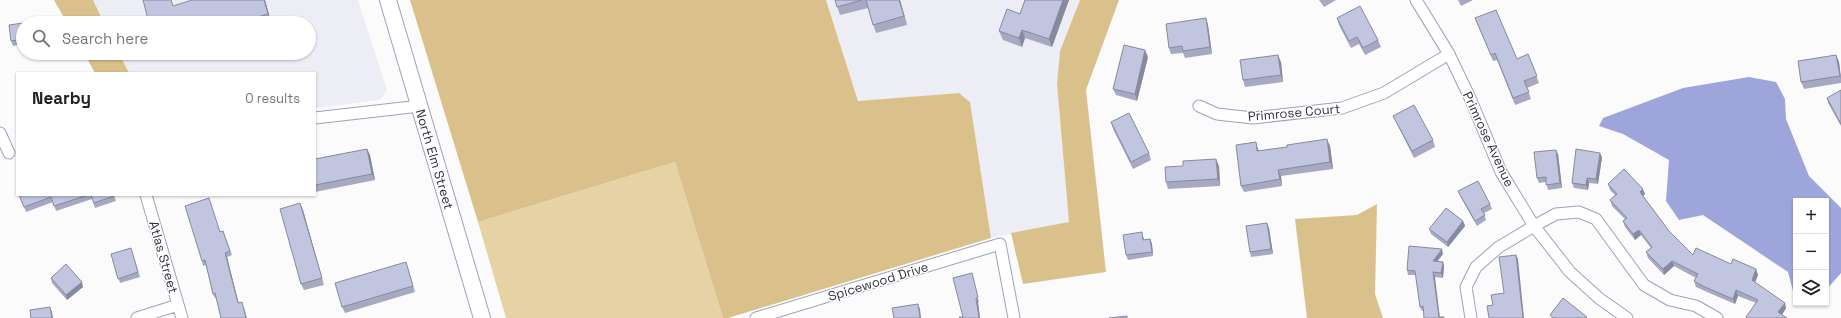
<!DOCTYPE html>
<meta charset="utf-8">
<style>
:root{--surface:#fff;--page:#f2f2f2;--text:#202124;--muted:#757577;--line:#e0e0e0}
body{margin:0;font-family:"Space Grotesk",sans-serif;background:var(--page);color:var(--text)}
.controls{position:absolute;right:12px;bottom:12px;display:grid;overflow:hidden;border-radius:0px;box-shadow:0 1px 3px #0004}
.controls button{width:36px;height:36px;display:grid;place-items:center;padding:0;border:0;border-bottom:1px solid var(--line);background:var(--surface);color:var(--text);font:20px sans-serif}
.list{margin:0;padding:0;list-style:none}
h2{display:flex;justify-content:space-between;align-items:center;height:52px;margin:0;padding:0 16px;font-size:17px}
h2 small{font-size:13px;font-weight:400;color:var(--muted)}
.icon{flex:none;width:22px;height:22px;fill:none;stroke:currentColor;stroke-width:2;stroke-linecap:round;stroke-linejoin:round}
.map{position:relative;flex:none;width:1841px;height:318px;overflow:hidden}
.search{position:absolute;background:var(--surface);box-shadow:0 1px 3px #0004;left:16px;top:16px;width:300px;height:44px;display:flex;align-items:center;gap:10px;box-sizing:border-box;padding:0 14px;border-radius:22px;color:var(--muted);font-size:15px}
.panel{position:absolute;background:var(--surface);box-shadow:0 1px 3px #0004;left:16px;top:72px;width:300px;height:124px;border-radius:0px}
.map>svg:first-child{display:block}
</style>
<div class="map">
<svg width="1841" height="318" viewBox="0 0 1841 318">
<rect width="100%" height="100%" fill="#fbfbfb"/>
<!-- built -->
<path fill="#edeef5" d="M93,0H358L387,90L380,100L315,108V73H129L119,53H309V23H104Z
M826,0H1080L1060,51L1057,84L1069,222L991,238L970,102L959,93L858,101Z"/>
<!-- green -->
<path fill="#e7d2a6" d="M675,162L723,318H506L478,222Z"/>
<!-- forest -->
<path fill="#dac18b" d="M54,0H93L104,23H67Z
M410,0H826L858,101L959,93L970,102L991,238L728,318H723L675,162L478,222Z
M1080,0H1119L1086,90L1106,272L1023,284L1011,233L1069,222L1057,84L1060,51Z
M84,53H119L129,73H95Z
M1377,204L1375,294L1383,318H1307L1295,219L1357,215Z"/>
<!-- water -->
<path fill="#9ea5da" d="M1749,77L1776,82L1785,99L1786,119L1809,176L1841,208V273L1826,290V201H1796V292L1793,291L1788,272L1703,215L1679,220L1666,201L1669,160L1623,134L1599,126L1603,118L1683,88Z"/>
<g fill="none" stroke-linecap="round" stroke-linejoin="round">
<defs>
<path id="street" d="M1416,0L1449,54L1470,98L1501,172L1534,226L1570,272L1600,299L1627,318
M1199,106L1217,114L1253,118L1342,108L1384,93L1449,54
M315,118L420,106
M0,133L9,153
M146,195L182,318
M137,318L178,305
M756,318L1000,244L1014,318
M1471,318L1466,287L1476,267L1499,247L1534,226L1556,214L1579,212L1596,219L1644,285L1670,300L1696,306L1717,318"/>
<g id="secondary">
<path id="s1" d="M388,0L482,318"/>
</g>
</defs>
<!-- street casing -->
<use href="#street" stroke="#9da1bb" stroke-width="13"/>
<!-- secondary casing -->
<use href="#secondary" stroke="#9da1bb" stroke-width="18"/>
<!-- street -->
<use href="#street" stroke="#fff" stroke-width="11"/>
<!-- secondary -->
<use href="#secondary" stroke="#fff" stroke-width="16"/>
</g>
<!-- wall -->
<path fill="#a6a9c1" d="M265,0L271,22L269,23H149L173,6Z
M835,0H900L907,25L876,33L868,8L840,15Z
M1025,0H1069L1052,47L1025,38L1022,47L1003,40L999,31L1020,14Z
M1319,0H1336L1324,7Z
M1458,0H1473L1461,6Z
M1206,18L1208,25L1212,54L1185,58L1183,53L1171,54L1169,48Z
M1337,18L1378,40L1381,47L1365,55L1359,44L1351,48L1339,25Z
M1475,18L1517,59L1528,54L1539,83L1527,88L1531,99L1515,105L1497,60L1493,61Z
M23,23V44L13,46L11,41Z
M159,53H170L160,56Z
M1836,55L1839,62L1841,77V83L1804,89L1801,82Z
M1148,57L1137,101L1116,95L1113,89Z
M1281,62L1283,82L1245,87L1243,80Z
M1841,90V126L1828,103L1827,98Z
M1393,116L1433,140L1435,147L1414,158Z
M1111,122L1149,153L1151,160L1133,169L1113,129Z
M1330,146L1333,169L1281,176L1282,186L1244,192L1241,186L1258,149L1259,151Z
M367,149L370,155L375,180L315,192V159Z
M1558,154L1562,188L1548,190L1546,182L1539,183L1537,178Z
M1602,157L1598,184L1589,183L1588,190L1574,188L1572,183Z
M1219,166L1220,186L1168,189L1166,182Z
M1608,184L1645,194L1643,196L1669,231L1693,255L1731,264L1756,269L1758,275L1755,282L1786,308L1782,315L1787,318H1746L1756,303L1738,296L1735,304L1707,292L1696,287L1694,281L1696,278L1674,266L1664,275L1648,258L1646,252L1651,248L1641,235L1635,240L1625,227L1623,221L1625,219L1612,206L1610,200L1615,195L1610,190Z
M1458,191L1490,204L1492,209L1484,213L1486,220L1477,226L1460,196Z
M19,195H114L116,201L95,208L92,199L56,211L53,202L26,212Z
M303,210L324,285L304,290L301,284Z
M1463,221L1465,226L1448,247L1431,234L1429,229Z
M1269,228L1273,254L1251,257L1250,252Z
M223,231L232,255L227,257L238,303L244,307L247,318H221L216,298H215L213,294L206,265L203,266L202,261L220,232Z
M1144,237V240L1150,239L1152,244L1153,256L1128,260L1126,255Z
M131,248L140,277L120,283L111,254Z
M1443,254L1438,261L1443,262L1444,266L1443,278L1435,277L1424,318V311H1422L1420,307L1416,275H1408L1407,270Z
M408,268L415,292L345,313L342,307Z
M972,273L979,302H978L980,318L963,317Z
M51,278L83,287L67,300L52,283Z"/>
<!-- shaded-wall -->
<path fill="#878a9d" d="M264,0H265L271,22L268,14Z
M899,0H900L907,25L904,16Z
M1063,0H1069L1052,47L1049,39Z
M1206,18L1208,25L1212,54L1210,47Z
M1022,30L1025,38L1022,47L1019,38Z
M1145,50L1148,57L1137,101L1135,94Z
M1278,55L1281,62L1283,82L1281,75Z
M1836,55L1839,62L1841,80L1840,76Z
M1327,139L1330,146L1333,169L1330,162Z
M1256,142L1258,149L1260,158L1257,151Z
M367,149L370,155L375,180L372,174Z
M1556,150L1558,154L1562,188L1560,183Z
M1600,153L1602,157L1598,184L1596,179Z
M1216,159L1219,166L1220,186L1218,179Z
M1278,170L1281,176L1282,186L1280,179Z
M1587,178L1589,183L1588,190L1586,185Z
M1643,189L1645,194L1642,197L1640,192Z
M300,203L303,210L324,285L322,278Z
M1463,221L1465,226L1448,247L1447,242Z
M1267,223L1269,228L1273,254L1271,249Z
M1639,230L1641,235L1635,240L1633,234Z
M1150,239L1152,244L1153,256L1152,252Z
M1442,249L1443,254L1434,265L1433,261Z
M225,253L227,257L240,308L238,303Z
M1516,255L1518,259L1524,318H1523Z
M1672,261L1674,266L1664,275L1663,269Z
M1443,262L1444,266L1443,278L1441,273Z
M1756,269L1758,275L1754,285L1752,280Z
M1433,272L1435,277L1440,318H1439Z
M82,282L83,287L67,300L66,295Z
M1736,290L1738,296L1735,304L1733,299Z
M976,298L978,302L980,318H979Z
M1785,303L1786,308L1780,318L1778,312Z
M918,304L920,309L921,318H920Z
M50,307L52,312L53,318H52Z"/>
<!-- building -->
<path fill="#c1c5e0" stroke="#878a9d" d="M143,0H171L173,6L192,0H264L268,14L238,23H149Z
M835,0H862L837,7Z
M866,0H899L904,16L873,25Z
M1025,0H1063L1049,39L1022,30L1019,38L999,31L1007,9L1020,14Z
M1360,6L1378,40L1363,48L1357,37L1349,41L1337,18Z
M1496,10L1517,59L1528,54L1537,76L1524,81L1529,92L1513,98L1495,53L1491,55L1475,18Z
M1206,18L1210,47L1183,51L1182,46L1169,48L1166,24Z
M23,23V39L11,41L9,25Z
M1124,45L1145,50L1135,94L1113,89Z
M1278,55L1281,75L1243,80L1240,60Z
M1836,55L1840,76L1801,82L1798,61Z
M1841,90V124L1827,98Z
M1414,105L1433,140L1412,151L1393,116Z
M1129,113L1149,153L1131,162L1111,122Z
M1327,139L1330,162L1278,170L1280,179L1241,186L1236,145L1256,142L1257,151L1287,147V145Z
M367,149L372,174L315,185V159Z
M1576,149L1600,153L1596,179L1587,178L1586,185L1572,183Z
M1556,150L1560,183L1546,185V177L1537,178L1534,152Z
M1216,159L1218,179L1166,182L1165,167L1183,166V161Z
M1624,169L1643,189L1640,192L1669,231L1693,255L1696,248L1731,264L1733,259L1756,269L1752,280L1785,303L1778,312L1787,318H1747L1746,317L1758,300L1736,290L1733,299L1705,287L1694,281L1698,274L1672,261L1663,269L1646,252L1652,247L1639,230L1633,234L1623,221L1627,218L1610,200L1617,194L1608,184Z
M1478,181L1490,204L1481,209L1485,215L1475,221L1458,191Z
M19,195H88L54,206L51,197L24,207Z
M91,195H114V196L94,203Z
M209,198L220,232L223,231L230,251L225,253L238,303L242,302L246,318H221L215,293L213,294L205,260L202,261L185,206Z
M300,203L322,278L301,284L280,209Z
M1446,208L1463,221L1447,242L1429,229Z
M1267,223L1271,249L1250,252L1246,226Z
M1142,232L1143,240L1150,239L1152,252L1126,255L1123,235Z
M1409,246L1442,249L1433,261L1443,262L1441,273L1433,272L1439,317H1444V318H1424L1423,306L1420,307L1415,271L1407,270Z
M131,248L138,272L118,279L111,254Z
M1516,255L1523,318H1489L1487,306L1493,305L1491,295L1504,293L1499,257Z
M406,262L413,286L342,307L335,283Z
M66,264L82,282L66,295L51,278Z
M972,273L978,297L976,298L979,318H960L959,317H963L953,278Z
M1563,298L1587,317L1586,318H1553L1550,315Z
M918,304L920,318H894L892,308Z
M50,307L52,318H31L30,310Z
M1127,316V318H1109Z"/>
<g text-anchor="middle" stroke-width="3" stroke-linejoin="round" paint-order="stroke">
<!-- street labels -->
<g font-size="13" fill="#30313c" stroke="#fff">
<text transform="translate(1294 112) rotate(-5)" y="5">Primrose Court</text>
<text transform="translate(1489 139) rotate(65)" y="5">Primrose Avenue</text>
<text dy="5" stroke="none"><textPath href="#s1" startOffset="166">North Elm Street</textPath></text>
<text transform="translate(164 257) rotate(74)" y="5">Atlas Street</text>
<text transform="translate(878 281) rotate(-17)" y="5">Spicewood Drive</text>
</g>
</g>
</svg>
<div class="controls">
<button>+</button>
<button>−</button>
<button><svg class="icon" aria-label="layers" viewBox="0 0 24 24"><path d="M12 4l9 5-9 5-9-5zM3 14l9 5 9-5"/></svg></button>
</div>
<div class="search"><svg class="icon" aria-label="search" viewBox="0 0 24 24"><circle cx="10" cy="10" r="6"/><path d="M15 15l6 6"/></svg>Search here</div>
<section class="panel">
<h2>Nearby<small>0 results</small></h2>
<ul class="list">
</ul>
</section>
</div>
